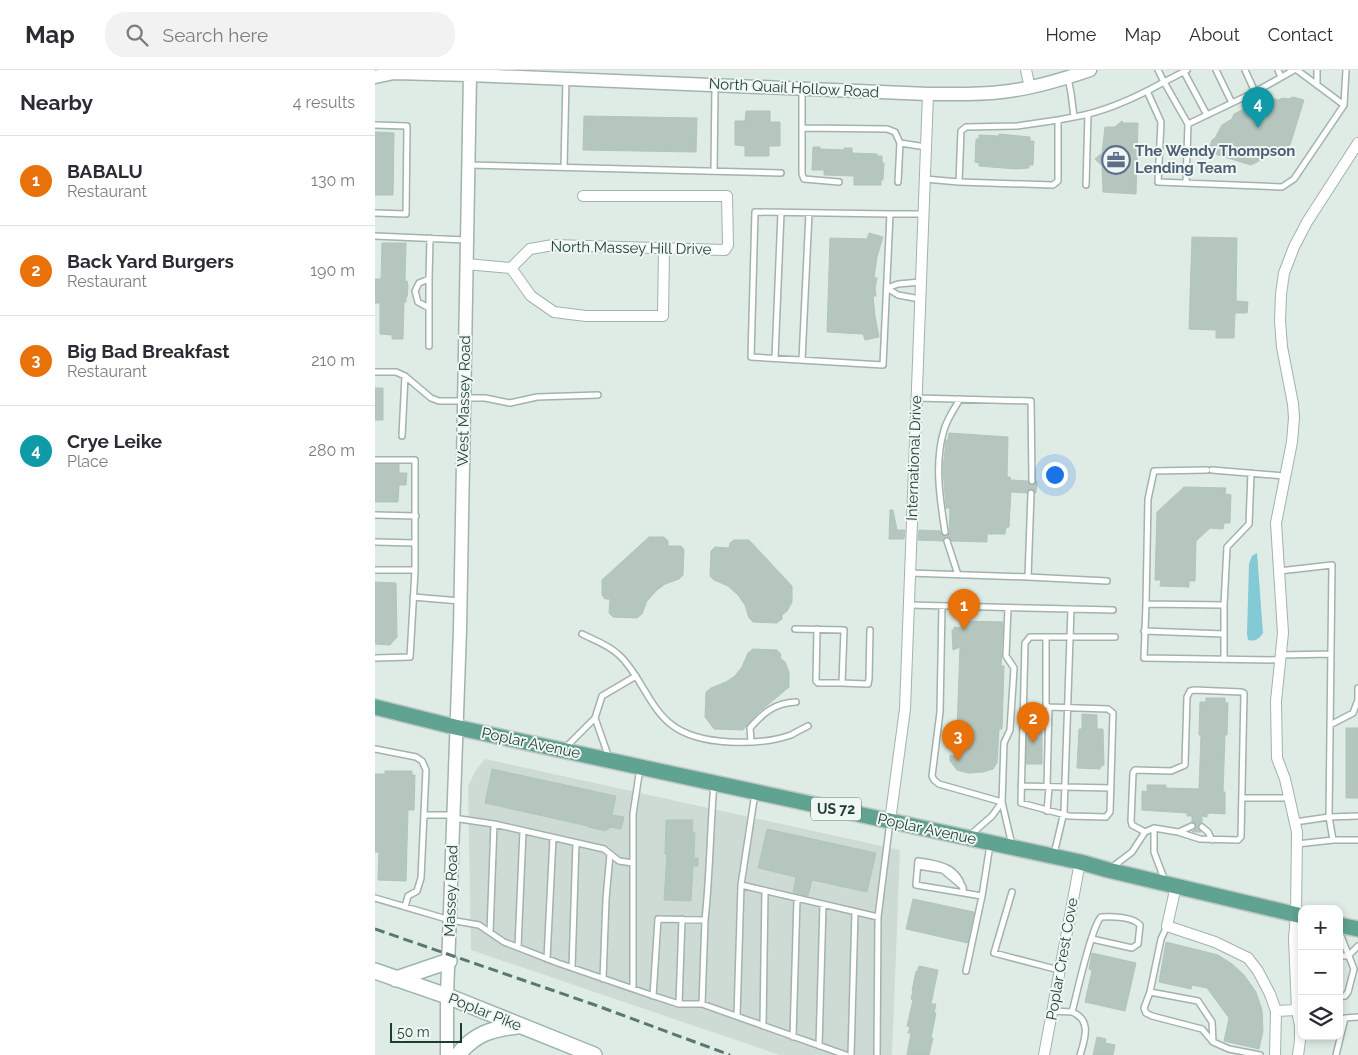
<!DOCTYPE html>
<meta charset="utf-8">
<style>
:root{--surface:#fff;--page:#f2f2f3;--text:#2b2b33;--muted:#7c7c81;--line:#e1e1e2;--accent:#111827}
body{margin:0;font-family:Raleway,sans-serif;background:var(--page);color:var(--text)}
.controls{position:absolute;right:15px;bottom:15px;display:grid;overflow:hidden;border-radius:10px;box-shadow:0 2px 8px #0003}
.controls button{width:45px;height:45px;display:grid;place-items:center;padding:0;border:0;border-bottom:1px solid var(--line);background:var(--surface);color:var(--text);font:25px sans-serif}
.scale{position:absolute;left:15px;bottom:12px;width:72px;box-sizing:border-box;padding-left:5px;border:2px solid #1f3c33;border-top:0;font-size:14px;line-height:18px;white-space:nowrap;color:#1f3c33;-webkit-text-stroke:4px #eff7f3;paint-order:stroke}
.you{position:absolute;left:679px;top:404px;width:18px;height:18px;margin:-12px;border:4px solid #fff;border-radius:50%;background:#1a73e8;box-shadow:0 0 0 8px #1a73e833}
.badge{display:grid;place-items:center;width:32px;height:32px;border-radius:50%;background:var(--accent);color:#fff;font-size:16px;font-weight:700}
.pin{position:absolute;translate:-50% -41px;filter:drop-shadow(0 1px 2px #0008)}
.pin::after{content:'';position:absolute;top:26px;width:18px;height:15px;background:inherit;clip-path:polygon(0 0,100% 0,50% 100%)}
.list{margin:0;padding:0;list-style:none}
h2{display:flex;justify-content:space-between;align-items:center;height:65px;margin:0;padding:0 20px;font-size:21px}
h2 small{font-size:16px;font-weight:400;color:var(--muted)}
.list li{display:grid;grid-template-columns:32px 1fr auto;gap:15px;align-items:center;box-sizing:border-box;height:90px;padding:0 20px;border-top:1px solid var(--line)}
.list b{display:block;font-size:19px;white-space:nowrap}
.list p{margin:0;font-size:16px;white-space:nowrap;color:var(--muted)}
.list em{font-size:16px;font-style:normal;color:var(--muted)}
.icon{flex:none;width:28px;height:28px;fill:none;stroke:currentColor;stroke-width:2;stroke-linecap:round;stroke-linejoin:round}
.map{position:relative;flex:none;width:983px;height:985px;overflow:hidden}
header{display:flex;align-items:center;gap:30px;box-sizing:border-box;height:70px;padding:0 25px;background:var(--surface);border-bottom:1px solid var(--line)}
header strong{font-size:24px}
nav{display:flex;gap:28px;margin-inline-start:auto;font-size:18px}
.search{width:350px;height:45px;background:var(--page);display:flex;align-items:center;gap:12px;box-sizing:border-box;padding:0 18px;border-radius:20px;color:var(--muted);font-size:19px}
main{display:flex}
aside{flex:1;background:var(--surface)}
.map>svg:first-child{display:block}
</style>
<header>
<strong>Map</strong>
<div class="search"><svg class="icon" aria-label="search" viewBox="0 0 24 24"><circle cx="10" cy="10" r="6"/><path d="M15 15l6 6"/></svg>Search here</div>
<nav><a>Home</a><a>Map</a><a>About</a><a>Contact</a></nav>
</header>
<main>
<aside>
<h2>Nearby<small>4 results</small></h2>
<ul class="list">
<li><span class="badge" style="background:#e8710a">1</span><div><b>BABALU</b><p>Restaurant</p></div><em>130 m</em></li>
<li><span class="badge" style="background:#e8710a">2</span><div><b>Back Yard Burgers</b><p>Restaurant</p></div><em>190 m</em></li>
<li><span class="badge" style="background:#e8710a">3</span><div><b>Big Bad Breakfast</b><p>Restaurant</p></div><em>210 m</em></li>
<li><span class="badge" style="background:#0f9aa8">4</span><div><b>Crye Leike</b><p>Place</p></div><em>280 m</em></li>
</ul>
</aside>
<div class="map">
<svg width="983" height="985" viewBox="0 0 983 985">
<rect width="100%" height="100%" fill="#dfebe5"/>
<!-- built -->
<path fill="#cddbd4" d="M110,689L525,780L517,985H405L96,880L93,716L101,700Z"/>
<!-- water -->
<path fill="#83cad4" d="M882,483L888,563C884,569 880,572 873,570L872,564L874,494L877,486Z"/>
<!-- building -->
<path fill="#b4c6be" stroke="#b1c5bc" d="M918,27L929,30L915,75L876,95L833,82L837,70L840,68L847,55L857,49L859,44L881,33L886,34L897,28L903,30L908,28L914,29Z
M371,41H395V52H405V76H394V86H370V76L360,75V51H370Z
M209,46L322,48L321,82L208,80Z
M747,51L748,53H763L761,124L728,122L727,96L720,89L727,83L730,57H740Z
M0,62L19,63L18,125H0Z
M624,64L655,67V71H659L658,95H654V98L641,99L604,96V93L600,92L601,69H604V65L624,66Z
M438,77H445V79L469,80V78H477V83L502,84V86H507V93H509L508,110H506V115H479V106L449,105V100H437Z
M494,163L508,167L502,187L499,208H502L500,218L501,226H498L500,246L504,267L490,270L488,264L452,262L455,168L492,169Z
M817,167L862,168L861,231L873,232L872,243H860L859,268H841V260L814,259Z
M7,173H31L30,211H32L33,216L32,227H31V232H29L28,269H17V265L5,264V233H0V209H6Z
M0,318H8V350H0Z
M574,363L633,367L632,407H635L636,410L653,411L657,415L662,411L661,423L656,419L652,423L636,422L634,457L631,458L630,464H612V472L577,471L572,467L569,468L568,471L543,470L544,460L565,461L567,465L570,466L574,463L575,438H571L568,398L571,372V370H573Z
M0,394H24V403H32L31,415H24L23,432H0Z
M809,417L851,418L850,424L856,425L855,453H849L848,459L835,458L821,471L820,511H814V517L785,516L786,510H780L782,442Z
M515,440H518L522,460H530L529,469H514Z
M274,467H289L293,471V476H306L309,480L308,505L304,509L290,514L282,520L272,531L267,544L262,548L238,547L234,543L235,529H230L227,525V510Z
M359,470H374L417,516V532L412,541L407,545V549L402,553L378,552L374,548L370,535L363,525L353,516L339,510L335,506L336,481L340,477L354,478L355,473Z
M0,512L21,513L22,567L15,575L0,574Z
M586,551L628,552L626,596H629L627,659H624L622,693L618,699L608,702L593,703L582,700L575,691V685L579,686L586,659H582L585,577L578,580L577,560H579V557L586,558Z
M378,579L402,580L406,584L405,588L410,592L414,602V617L382,644L368,660L339,659L330,647L331,622L336,618L351,612L360,606L367,597L373,583Z
M831,628H850V633H853L852,665H850L848,722H850V744L837,743L832,744V747L827,746V753L823,757L826,762H817L821,758V755L817,752V746H812V743L767,740V721L772,722V715H791V718L824,719L826,665H824L825,632H831Z
M707,644L722,645V659H728L729,695L726,696L725,699L702,698L704,659H707Z
M656,645H667V694H651L652,650H656Z
M971,658H983V728H971Z
M117,699L241,726L237,745L249,747L246,759L234,757L233,760L230,759V761L213,757V756L110,733Z
M10,701H37V705H40L39,740H33L31,811L3,810L4,782H0V704H10Z
M291,750H318L317,762H320L319,788H323V796H318L316,831L289,830L292,784H290Z
M392,759L501,783L492,822L437,810L433,826L418,822L421,807L383,798Z
M538,829L599,842L593,873L531,859Z
M791,872L843,885L857,894L869,905L881,922L887,940L888,961L884,979L849,971L854,948L832,918L817,915L816,919L784,912Z
M717,883L761,893L750,941L710,932L717,901L714,899Z
M544,896L563,900L556,934H561L559,943H561L556,968H558L554,985H532L536,963H533L535,957L532,956L538,930L536,929L538,921H537L541,901L542,902Z
M722,967L731,969L730,973L740,975L738,985H718Z"/>
<g fill="none" stroke-linecap="round" stroke-linejoin="round">
<defs>
<path id="service" d="M812,0L789,12L813,54L857,33L841,0
M870,0L880,22L919,0
M903,0L906,7
M942,0V15
M809,2L832,45
M427,20V58L512,59L520,62L525,73L551,77
M772,21L786,52L783,112L907,117L919,109L969,35L922,0
M857,33L880,22
M969,35L971,0
M699,47C730,42 762,27 789,12L783,0
M0,55L32,56L31,144L0,143
M427,58V104L429,109L464,112
M94,95L406,103
M189,97L191,10
M339,101L340,17
M550,109L584,112L678,115L683,111V50L699,47L696,23L693,8
M523,112L525,73
M584,112L586,61L591,57L642,56L683,50
M811,113L813,54
M711,115L713,44
M380,142L515,144L508,295L376,287Z
M515,144H549
M0,166L91,170
M512,218L523,225L545,229
M512,218L523,214L546,212
M54,238V209
M54,276V238L43,232L40,221L44,213L54,209L55,168
M400,288L406,143
M427,290L434,143
M0,302H21L30,306L56,328L64,331H89
M90,328H110L135,333L162,327L223,325
M542,328L656,331L657,411
M27,366L30,306
M0,390H40V473L0,472
M832,400L779,401L773,429L771,534L849,535L852,477L874,454L876,403
M837,400L909,406
M0,445L41,446
M570,462C565,429 559,393 569,360C572,349 579,339 585,329
M572,471L583,505
M0,500H40L35,587L0,588
M40,500V473
M904,501L957,495L954,747L958,770L922,774
M535,503L653,507L656,423
M653,507L732,511
M38,527L85,531
M771,534L769,588L905,590
M534,535L696,539
M849,535V589
M567,536L565,642L557,706L559,710L564,714L627,732L629,673L635,660L639,598L631,586L633,538
M420,559L469,560L467,613L491,614H493L494,609L495,560
M442,559L441,611L443,613H467
M769,561L849,564
M207,564C219,570 234,575 244,585C265,604 274,638 297,655C324,676 384,676 416,665C421,662 427,659 433,656
M671,567V635L674,637L733,639L738,643L735,742L731,747L694,746L646,733L650,573L655,567H740
M906,585L956,584
M220,648L227,626L261,606
M955,655L978,643L983,630V618
M376,671L375,658C389,642 400,633 421,632
M190,678L220,648L234,688
M0,679L41,687L47,691L51,700L46,808L42,821L33,826L30,837
M646,716L736,718
M672,716L674,637
M380,723L366,815L503,847L515,751
M867,728H914
M627,732L637,775
M672,741L674,717
M49,745H78
M78,748L119,754L115,862
M920,752L954,747L983,746
M119,754L229,779L244,791L258,793
M827,757L833,762L837,770
M770,762L757,755L756,751L758,703L760,700L796,701L810,695L812,627L815,621L819,620L866,622L869,623L866,767L863,770L825,769L803,762L779,758
M804,762L817,756
M594,766L617,746L627,732
M958,770H983
M679,784L689,742L696,539L738,540
M543,796L568,800L588,817
M736,798L757,782L770,762L779,758V782L790,811
M637,822L619,883L684,900
M589,823C584,797 566,794 543,791L541,815L607,826L615,775
M0,828L75,850L104,855L129,872L183,893L276,925L304,934H327L471,985
M792,856L786,869L775,922L769,938L771,943L777,946L827,959L838,972L854,979L885,985
M964,861L979,899L973,922L970,926L964,927
M143,877L148,761
M964,886H973L983,876
M172,889L178,768
M197,898L201,773
M591,901L607,826
M228,909L231,829L235,784
M258,918V744L265,698
M775,922L823,931L837,952L838,972
M278,926L283,849L330,850C335,805 335,759 339,714
M304,934L307,849
M327,934L330,850
M678,941L697,942C702,923 716,858 726,847C737,846 758,847 765,855L763,874L757,878L717,869
M697,942C717,950 710,969 705,985
M362,946L366,815
M388,956L390,821
M418,967L422,829
M444,976L448,835
M476,985L480,842
M502,985L503,847
M961,985L970,948L983,947"/>
<path id="minor" d="M651,0L655,18
M91,194L136,198L155,179L178,175L350,180L353,175L352,126H208
M136,198L156,226L179,242L211,246H288L289,180
M515,751L530,639L553,24
M801,816L792,856L840,872L873,888L883,901L895,924L901,941L900,985
M901,941L922,940
M669,985L705,792
M923,985L925,971V956L922,940L919,868L921,845L922,762L910,709L902,688L901,631L908,563L901,453L917,372L919,348L918,334L907,277L905,251L906,224L909,203L919,177L932,152L983,73"/>
<path id="tertiary" d="M0,7L19,3L95,5L553,24C577,24 602,25 626,22C657,19 686,10 715,0
M72,985V926L85,560L95,5"/>
<path id="secondary" d="M0,901L72,926L219,985
M21,909L74,891
M83,985C99,964 116,959 142,956"/>
<path id="primary" d="M0,637L80,657L705,792L733,800L927,846
M964,855L983,859"/>
</defs>
<!-- service casing -->
<use href="#service" stroke="#a2b3ac" stroke-width="8"/>
<!-- minor casing -->
<use href="#minor" stroke="#a2b3ac" stroke-width="12"/>
<!-- tertiary casing -->
<use href="#tertiary" stroke="#a2b3ac" stroke-width="15"/>
<!-- secondary casing -->
<use href="#secondary" stroke="#9db7ad" stroke-width="18"/>
<!-- primary casing -->
<use href="#primary" stroke="#c0c8c6" stroke-width="18"/>
<!-- service -->
<use href="#service" stroke="#fff" stroke-width="5"/>
<!-- minor -->
<use href="#minor" stroke="#fff" stroke-width="10"/>
<!-- tertiary -->
<use href="#tertiary" stroke="#fff" stroke-width="12"/>
<!-- secondary -->
<use href="#secondary" stroke="#fff" stroke-width="15"/>
<!-- primary -->
<use href="#primary" stroke="#60a390" stroke-width="15"/>
<!-- rail -->
<path stroke="#59786e" stroke-width="3" stroke-dasharray="10 5" stroke-linecap="butt" d="M0,859L220,935L355,985"/>
</g>
<!-- icons -->
<defs>
<symbol id="office-ring" viewBox="-11 -11 22 22"><circle r="9.5" fill="#eff7f3" stroke="#5c6f8a" stroke-width="1.5"/><path d="M-6-3h4V-5.5h4V-3h4V5H-6ZM-1-4.5V-3h2v-1.5ZM-6 0V1H6V0Z" fill="#5c6f8a"/></symbol>
</defs>
<g fill-rule="evenodd">
<use href="#office-ring" x="725" y="74" width="32" height="32"/>
</g>
<g text-anchor="middle" stroke-width="4" stroke-linejoin="round" paint-order="stroke">
<!-- shield labels -->
<rect fill="#eff7f3" stroke="#5d746d" stroke-width="1" x="436" y="727.5" width="50" height="23" rx="4"/>
<g font-size="14" font-weight="bold" fill="#1f3c33">
<text x="461" y="744">US 72</text>
</g>
<!-- street labels -->
<g font-size="15" fill="#1f3c33" stroke="#eff7f3">
<text transform="translate(419 18) rotate(3)" y="5">North Quail Hollow Road</text>
<text transform="translate(256 178) rotate(1)" y="5">North Massey Hill Drive</text>
<text transform="translate(89 331) rotate(-89)" y="5">West Massey Road</text>
<text transform="translate(539 388) rotate(-88)" y="5">International Drive</text>
<text transform="translate(156 673) rotate(12)" y="5">Poplar Avenue</text>
<text transform="translate(552 759) rotate(12)" y="5">Poplar Avenue</text>
<text transform="translate(76 821) rotate(-88)" y="5">Massey Road</text>
<text transform="translate(687 889) rotate(-80)" y="5">Poplar Crest Cove</text>
<text transform="translate(110 942) rotate(22)" y="5">Poplar Pike</text>
</g>
<!-- service labels -->
<g font-size="15" font-weight="bold" fill="#4e5e75" stroke="#eff7f3" text-anchor="start">
<text x="760" y="86">The Wendy Thompson<tspan x="760" dy="17">Lending Team</tspan></text>
</g>
</g>
</svg>
<div class="controls">
<button>+</button>
<button>−</button>
<button><svg class="icon" aria-label="layers" viewBox="0 0 24 24"><path d="M12 4l9 5-9 5-9-5zM3 14l9 5 9-5"/></svg></button>
</div>
<div class="scale">50 m</div>
<div class="you"></div>
<div class="pin badge" style="left:589px;top:560px;background:#e8710a">1</div>
<div class="pin badge" style="left:658px;top:673px;background:#e8710a">2</div>
<div class="pin badge" style="left:583px;top:691px;background:#e8710a">3</div>
<div class="pin badge" style="left:883px;top:58px;background:#0f9aa8">4</div>
</div>
</main>
